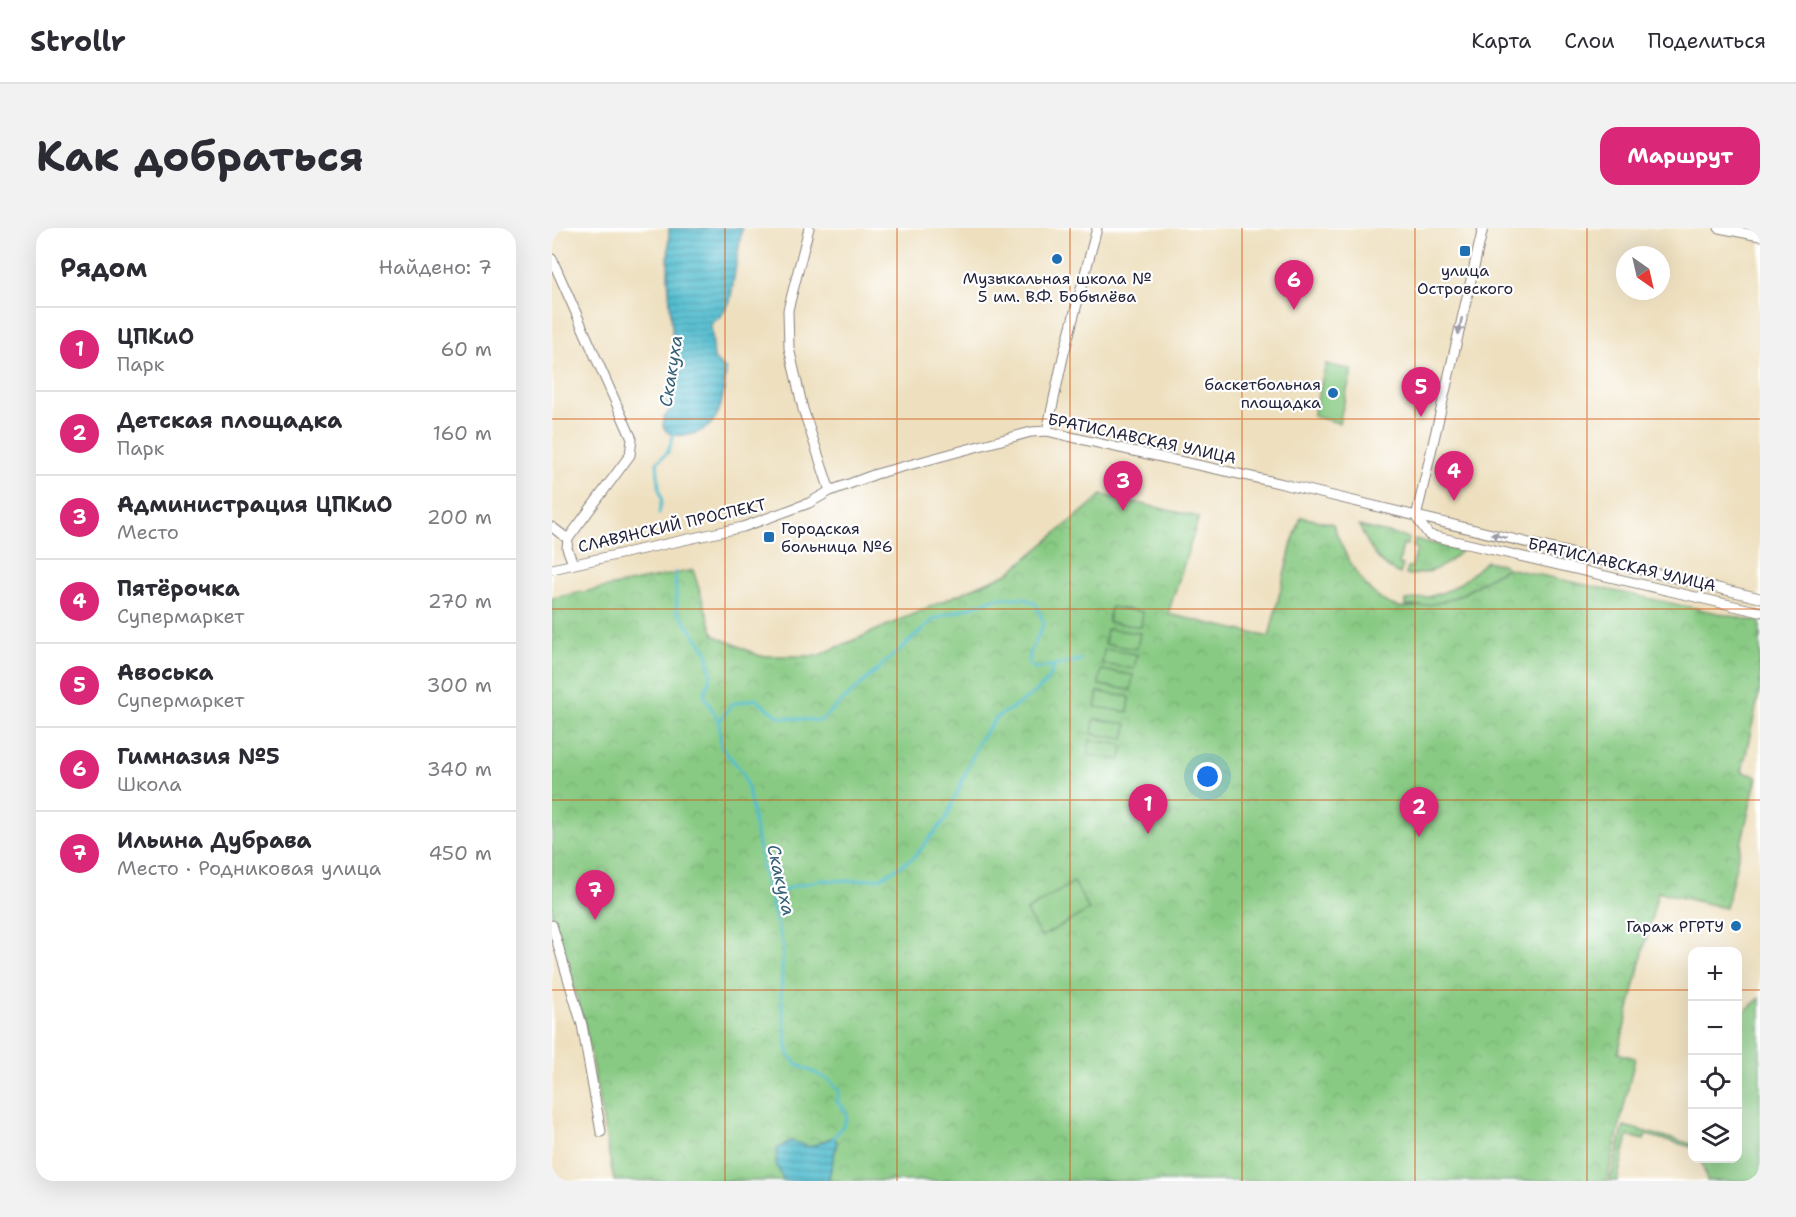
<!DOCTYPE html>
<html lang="ru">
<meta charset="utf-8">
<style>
:root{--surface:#fff;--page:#f2f2f3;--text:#2b2b33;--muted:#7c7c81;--line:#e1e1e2;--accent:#db2777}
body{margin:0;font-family:"Shantell Sans",sans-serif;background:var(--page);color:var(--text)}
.controls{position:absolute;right:18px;bottom:18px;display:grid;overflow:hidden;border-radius:12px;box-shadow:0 6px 24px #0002}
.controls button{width:54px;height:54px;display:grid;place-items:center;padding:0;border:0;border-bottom:2px solid var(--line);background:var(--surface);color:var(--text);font:30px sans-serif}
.compass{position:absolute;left:1064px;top:18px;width:54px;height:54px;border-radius:50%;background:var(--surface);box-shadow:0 6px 24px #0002;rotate:146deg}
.you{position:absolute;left:656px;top:549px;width:21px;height:21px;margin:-15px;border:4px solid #fff;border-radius:50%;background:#1a73e8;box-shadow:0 0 0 9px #1a73e833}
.badge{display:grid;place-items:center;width:39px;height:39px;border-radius:50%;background:var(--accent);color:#fff;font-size:20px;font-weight:700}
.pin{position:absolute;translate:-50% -50px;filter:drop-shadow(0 2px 3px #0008)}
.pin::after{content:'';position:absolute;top:32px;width:21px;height:18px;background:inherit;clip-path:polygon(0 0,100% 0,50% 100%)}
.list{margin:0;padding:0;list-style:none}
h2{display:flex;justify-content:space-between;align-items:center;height:78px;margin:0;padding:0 24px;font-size:26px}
h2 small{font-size:20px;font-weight:400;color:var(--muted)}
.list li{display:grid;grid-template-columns:39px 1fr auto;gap:18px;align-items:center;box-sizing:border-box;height:84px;padding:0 24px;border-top:2px solid var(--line)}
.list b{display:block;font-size:22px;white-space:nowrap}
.list p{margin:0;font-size:20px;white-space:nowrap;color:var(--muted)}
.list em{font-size:20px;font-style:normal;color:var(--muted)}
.icon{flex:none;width:33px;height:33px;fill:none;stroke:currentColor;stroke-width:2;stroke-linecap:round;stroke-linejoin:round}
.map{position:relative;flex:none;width:1208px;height:953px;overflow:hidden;border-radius:18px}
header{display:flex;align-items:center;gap:36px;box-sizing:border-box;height:84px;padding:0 30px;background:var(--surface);border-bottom:2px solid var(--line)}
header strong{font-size:28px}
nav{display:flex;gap:33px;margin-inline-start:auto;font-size:21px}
.intro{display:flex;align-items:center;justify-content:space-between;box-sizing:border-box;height:144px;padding:0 36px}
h1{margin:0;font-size:42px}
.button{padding:15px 27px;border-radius:18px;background:var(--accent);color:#fff;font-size:21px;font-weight:700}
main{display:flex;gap:36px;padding:0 36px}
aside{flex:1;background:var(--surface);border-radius:18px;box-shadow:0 6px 24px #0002}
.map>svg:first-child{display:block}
</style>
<header>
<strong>Strollr</strong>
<nav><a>Карта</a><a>Слои</a><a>Поделиться</a></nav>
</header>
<div class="intro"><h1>Как добраться</h1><a class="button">Маршрут</a></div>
<main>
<aside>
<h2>Рядом<small>Найдено: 7</small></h2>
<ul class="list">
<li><span class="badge">1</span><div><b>ЦПКиО</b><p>Парк</p></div><em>60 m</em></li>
<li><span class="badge">2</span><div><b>Детская площадка</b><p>Парк</p></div><em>160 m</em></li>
<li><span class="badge">3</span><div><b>Администрация ЦПКиО</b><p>Место</p></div><em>200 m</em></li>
<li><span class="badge">4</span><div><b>Пятёрочка</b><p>Супермаркет</p></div><em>270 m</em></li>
<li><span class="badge">5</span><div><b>Авоська</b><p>Супермаркет</p></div><em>300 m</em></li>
<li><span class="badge">6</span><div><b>Гимназия №5</b><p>Школа</p></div><em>340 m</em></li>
<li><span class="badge">7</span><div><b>Ильина Дубрава</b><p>Место · Родниковая улица</p></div><em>450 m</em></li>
</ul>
</aside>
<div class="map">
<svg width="1208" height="953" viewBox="0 0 1208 953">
<defs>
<pattern id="grass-tufts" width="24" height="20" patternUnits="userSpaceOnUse" patternTransform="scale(1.5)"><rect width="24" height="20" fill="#88ca83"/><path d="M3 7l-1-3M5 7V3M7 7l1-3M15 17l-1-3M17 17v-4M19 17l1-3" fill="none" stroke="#75ad72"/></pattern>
<pattern id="park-crowns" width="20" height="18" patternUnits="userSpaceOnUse" patternTransform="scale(1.5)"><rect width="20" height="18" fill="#88ca83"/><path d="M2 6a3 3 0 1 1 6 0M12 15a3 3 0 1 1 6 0" fill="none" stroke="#75ad72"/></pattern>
<pattern id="water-rules" width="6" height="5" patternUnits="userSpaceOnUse" patternTransform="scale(1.5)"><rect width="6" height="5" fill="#53bdcf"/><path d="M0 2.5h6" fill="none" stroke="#4499a9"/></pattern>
</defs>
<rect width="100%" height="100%" fill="#fff"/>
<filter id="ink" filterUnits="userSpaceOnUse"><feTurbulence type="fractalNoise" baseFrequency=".0167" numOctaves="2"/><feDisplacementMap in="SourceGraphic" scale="12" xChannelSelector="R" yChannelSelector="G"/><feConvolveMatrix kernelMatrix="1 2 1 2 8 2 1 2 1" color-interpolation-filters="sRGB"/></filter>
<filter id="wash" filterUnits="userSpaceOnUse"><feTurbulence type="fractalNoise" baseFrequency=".008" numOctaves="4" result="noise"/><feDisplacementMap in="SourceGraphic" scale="24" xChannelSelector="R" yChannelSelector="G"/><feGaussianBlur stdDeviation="1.35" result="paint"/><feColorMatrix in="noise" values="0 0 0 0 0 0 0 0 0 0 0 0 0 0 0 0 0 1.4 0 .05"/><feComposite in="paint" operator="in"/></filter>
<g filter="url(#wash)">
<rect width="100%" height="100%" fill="#eee0bf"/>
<!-- grass -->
<path fill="url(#grass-tufts)" stroke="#55765f" stroke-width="1.5" d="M807,298L857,310L855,317L851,316L847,336L851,337L848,346C826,338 817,318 807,298Z
M863,311L909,323C893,340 877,346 854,347L856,339H860L865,320L861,319Z
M934,333L950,336L955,340C932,351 911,369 886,376C876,379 863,378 853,378L854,372C892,369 908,359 934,333Z
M1072,898L1140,916V919L1094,907L1092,912L1076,908L1065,953H1058Z"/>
<!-- park -->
<path fill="url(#park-crowns)" stroke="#55765f" stroke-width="1.5" d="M550,267L647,289L616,386L717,409L740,315L749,289L781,296C791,324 812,369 843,378C858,383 893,374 907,368C923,360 938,348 955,340L1208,394V461L1190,544L1205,548L1174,680L1106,664L1066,825L1083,830L1055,953H276L285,914L281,909L258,919L239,913L224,936L232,953H62L33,797L0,686V370L141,342L162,407L208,428H265L458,344Z"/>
<!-- garden -->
<path fill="#88ca83" stroke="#55765f" stroke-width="1.5" d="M774,136L800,142L787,195L761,188Z
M559,379L591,384L589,399L556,394Z
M555,401L588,405L585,421L553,416Z
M552,421L585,426L582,441L550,436Z
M549,442L581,447L579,462L547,457Z
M546,464L578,469L576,484L543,479Z
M542,491L575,496L572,511L540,506Z
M538,512L571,517L569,532L536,527Z
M522,654L537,682L489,709L474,683Z
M1208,770V953H1155L1149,931L1186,930V789Z"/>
<!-- water -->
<path fill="url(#water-rules)" stroke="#3a7085" stroke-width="1.5" d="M117,0H190L178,74L169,88L159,96L162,131L174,142C171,171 170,205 132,207C122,208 117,207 111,199L112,189L118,183L114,177L121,145L122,126L116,50Z
M282,909L285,914L276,953H232L224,936L225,921L239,913L258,919Z"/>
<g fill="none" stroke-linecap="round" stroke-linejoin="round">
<!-- stream -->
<path stroke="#53bdcf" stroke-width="3" d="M107,285L110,271L107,260L105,234L116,224L122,206
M123,344L125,383L155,423L159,447L152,467L167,494L169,519L190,543L196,561L211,644L231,719L229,770L236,825L243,835L277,852L287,863L285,874C305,890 289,898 280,912
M167,494L180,476L203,471L228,489L268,493L382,391L446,370H471L483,375L492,395L478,425L477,436L484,441L529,432
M219,673L236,660L269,652L299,653L329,650L361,630L394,591L427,513L444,490L474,471L493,456L502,439"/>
</g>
</g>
<g filter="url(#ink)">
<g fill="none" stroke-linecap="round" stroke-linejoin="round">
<defs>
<path id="minor" d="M257,0L236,82L237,120L251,181L278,263
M1167,0L1208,8
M0,31L80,211L78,227L16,311L15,320L21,336
M495,203L511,129L545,0
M864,289L877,307L1208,384
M864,289L931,0
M0,299L16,311
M0,341L191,299L257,275L278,263L324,246L479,204L495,203C574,223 655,238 735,257C892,295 1050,333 1208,370
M0,697L30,797L49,904"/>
</defs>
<!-- minor casing -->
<use href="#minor" stroke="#88817d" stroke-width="11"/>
<!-- minor -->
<use href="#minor" stroke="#fff" stroke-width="9"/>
</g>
<!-- one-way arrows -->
<defs><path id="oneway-solid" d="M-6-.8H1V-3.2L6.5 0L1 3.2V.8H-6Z" transform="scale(1.5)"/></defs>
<g fill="#9c9ca7">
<use href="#oneway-solid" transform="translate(908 98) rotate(103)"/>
<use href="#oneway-solid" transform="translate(947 308) rotate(-166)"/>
</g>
</g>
<!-- grid -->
<path fill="none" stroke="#d45411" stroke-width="1.5" stroke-opacity="0.55" d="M173,0V953M345,0V953M518,0V953M690,0V953M863,0V953M1035,0V953M0,191H1208M0,381H1208M0,572H1208M0,762H1140M1186,762H1208"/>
<!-- markers -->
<g fill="#1f6fb2" stroke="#fff" stroke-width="2">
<rect x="907" y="17" width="12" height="12" rx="3"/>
<circle cx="505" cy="31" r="6"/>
<circle cx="781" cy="165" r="6"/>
<rect x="211" y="303" width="12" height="12" rx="3"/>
<circle cx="1184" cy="698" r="6"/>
</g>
<g text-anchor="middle" stroke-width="4.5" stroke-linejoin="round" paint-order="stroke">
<!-- poi labels -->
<g font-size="16" fill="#22223b" stroke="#fff">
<text x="913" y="48">улица<tspan x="913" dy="18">Островского</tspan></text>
<text x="505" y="56">Музыкальная школа №<tspan x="505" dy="18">5 им. В.Ф. Бобылёва</tspan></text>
<text x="769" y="162" text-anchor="end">баскетбольная<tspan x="769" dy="18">площадка</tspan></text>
<text x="229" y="306" text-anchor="start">Городская<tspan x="229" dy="18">больница №6</tspan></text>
<text x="1172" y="704" text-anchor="end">Гараж РГРТУ</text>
</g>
<!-- street labels -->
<g font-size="16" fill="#22223b" stroke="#fff">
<text transform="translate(590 210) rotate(12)" y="6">БРАТИСЛАВСКАЯ УЛИЦА</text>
<text transform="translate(120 297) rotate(-13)" y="6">СЛАВЯНСКИЙ ПРОСПЕКТ</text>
<text transform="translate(1070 336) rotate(13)" y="6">БРАТИСЛАВСКАЯ УЛИЦА</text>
</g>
<!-- water labels -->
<g font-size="18" font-style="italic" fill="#366076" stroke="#fff">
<text transform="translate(119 143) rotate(-81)" y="6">Скакуха</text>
<text transform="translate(229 652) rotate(77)" y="6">Скакуха</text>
</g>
</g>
</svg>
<div class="controls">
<button>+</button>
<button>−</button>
<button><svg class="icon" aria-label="locate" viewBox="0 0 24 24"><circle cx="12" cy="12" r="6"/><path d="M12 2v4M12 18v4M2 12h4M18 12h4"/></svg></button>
<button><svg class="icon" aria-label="layers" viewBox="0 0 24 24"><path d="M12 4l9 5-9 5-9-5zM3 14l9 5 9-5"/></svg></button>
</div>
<svg class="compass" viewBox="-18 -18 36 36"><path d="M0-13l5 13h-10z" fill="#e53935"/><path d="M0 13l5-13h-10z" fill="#7c7c81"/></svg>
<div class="you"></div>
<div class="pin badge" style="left:596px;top:606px">1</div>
<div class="pin badge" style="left:867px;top:609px">2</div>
<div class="pin badge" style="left:571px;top:283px">3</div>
<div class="pin badge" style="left:902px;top:273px">4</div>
<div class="pin badge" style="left:869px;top:189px">5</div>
<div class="pin badge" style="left:742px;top:82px">6</div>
<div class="pin badge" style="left:43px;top:692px">7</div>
</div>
</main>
